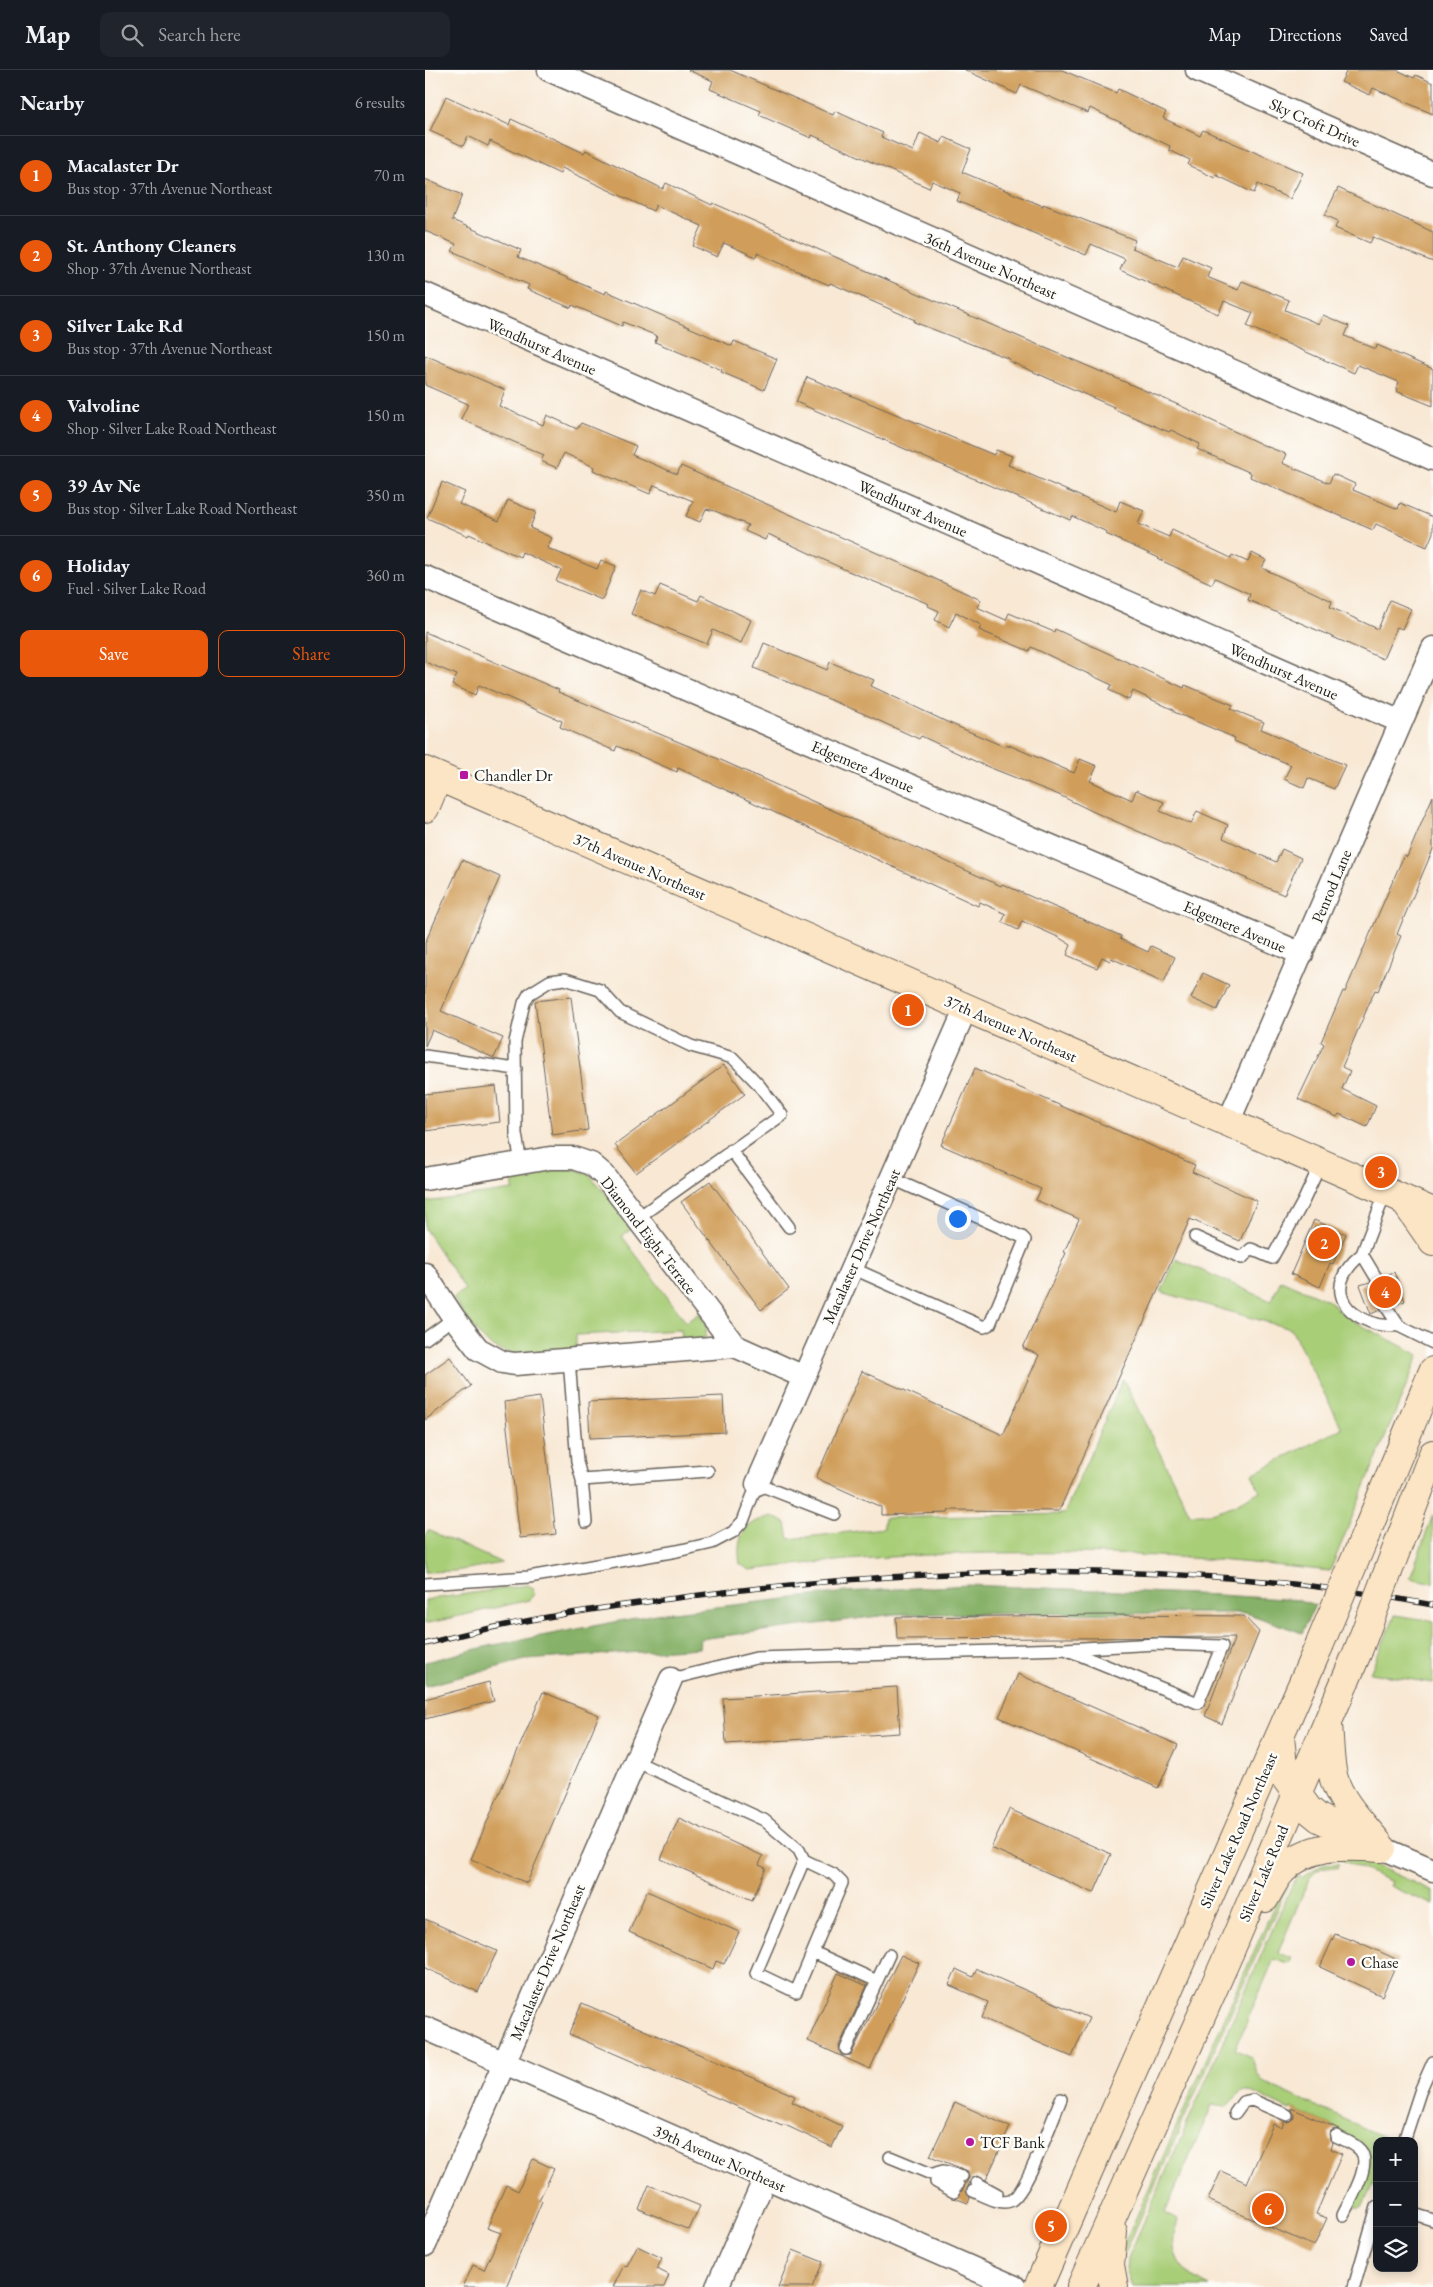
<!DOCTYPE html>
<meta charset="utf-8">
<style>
:root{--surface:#171b24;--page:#20242c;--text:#f1f3f6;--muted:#9ea1a6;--line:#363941;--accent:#ea580c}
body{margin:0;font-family:"EB Garamond",serif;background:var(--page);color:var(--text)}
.controls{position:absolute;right:15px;bottom:15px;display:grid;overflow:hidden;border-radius:10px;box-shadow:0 2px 8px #0003}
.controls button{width:45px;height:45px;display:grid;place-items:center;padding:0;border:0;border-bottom:1px solid var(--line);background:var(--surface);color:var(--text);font:25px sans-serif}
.you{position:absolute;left:532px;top:1148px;width:18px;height:18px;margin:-12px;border:4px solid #fff;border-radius:50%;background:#1a73e8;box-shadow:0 0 0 8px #1a73e833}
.badge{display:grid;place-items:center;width:32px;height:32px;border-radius:50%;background:var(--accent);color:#fff;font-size:16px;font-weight:700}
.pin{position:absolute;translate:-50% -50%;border:2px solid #fff;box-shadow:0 1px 5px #0006}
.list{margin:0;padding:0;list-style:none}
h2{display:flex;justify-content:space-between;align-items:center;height:65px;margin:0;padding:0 20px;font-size:21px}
h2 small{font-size:16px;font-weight:400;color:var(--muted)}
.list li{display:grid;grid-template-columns:32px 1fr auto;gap:15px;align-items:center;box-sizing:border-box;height:80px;padding:0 20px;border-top:1px solid var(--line)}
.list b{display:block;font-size:19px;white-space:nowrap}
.list p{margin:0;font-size:16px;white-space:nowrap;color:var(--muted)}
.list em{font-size:16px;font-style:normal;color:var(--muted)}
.actions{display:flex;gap:10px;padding:15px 20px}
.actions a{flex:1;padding:11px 0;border:1px solid var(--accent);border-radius:10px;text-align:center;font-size:18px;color:var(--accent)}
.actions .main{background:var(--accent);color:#fff}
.icon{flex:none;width:28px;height:28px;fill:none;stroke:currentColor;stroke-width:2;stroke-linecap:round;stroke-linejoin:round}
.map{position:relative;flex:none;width:1008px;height:2217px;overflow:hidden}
header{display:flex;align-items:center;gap:30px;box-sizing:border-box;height:70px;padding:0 25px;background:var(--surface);border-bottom:1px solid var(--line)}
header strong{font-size:24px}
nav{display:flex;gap:28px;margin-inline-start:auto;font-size:18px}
.search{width:350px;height:45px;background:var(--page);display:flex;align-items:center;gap:12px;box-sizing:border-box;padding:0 18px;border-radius:10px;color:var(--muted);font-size:19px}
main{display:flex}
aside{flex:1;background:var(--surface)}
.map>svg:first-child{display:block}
</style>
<header>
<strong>Map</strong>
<div class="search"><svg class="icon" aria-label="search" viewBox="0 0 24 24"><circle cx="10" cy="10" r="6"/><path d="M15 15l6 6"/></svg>Search here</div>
<nav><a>Map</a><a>Directions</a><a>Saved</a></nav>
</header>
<main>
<aside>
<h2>Nearby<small>6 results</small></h2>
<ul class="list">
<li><span class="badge">1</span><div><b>Macalaster Dr</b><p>Bus stop · 37th Avenue Northeast</p></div><em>70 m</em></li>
<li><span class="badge">2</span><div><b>St. Anthony Cleaners</b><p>Shop · 37th Avenue Northeast</p></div><em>130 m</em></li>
<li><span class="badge">3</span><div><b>Silver Lake Rd</b><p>Bus stop · 37th Avenue Northeast</p></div><em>150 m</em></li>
<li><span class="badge">4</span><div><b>Valvoline</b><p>Shop · Silver Lake Road Northeast</p></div><em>150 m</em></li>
<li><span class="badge">5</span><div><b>39 Av Ne</b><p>Bus stop · Silver Lake Road Northeast</p></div><em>350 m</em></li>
<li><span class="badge">6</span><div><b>Holiday</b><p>Fuel · Silver Lake Road</p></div><em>360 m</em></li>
</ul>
<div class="actions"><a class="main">Save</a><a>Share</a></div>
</aside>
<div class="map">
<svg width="1008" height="2217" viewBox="0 0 1008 2217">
<rect width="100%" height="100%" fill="#fdfcf7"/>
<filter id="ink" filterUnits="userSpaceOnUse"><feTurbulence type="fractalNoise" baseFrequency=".02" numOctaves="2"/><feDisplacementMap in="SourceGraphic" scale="10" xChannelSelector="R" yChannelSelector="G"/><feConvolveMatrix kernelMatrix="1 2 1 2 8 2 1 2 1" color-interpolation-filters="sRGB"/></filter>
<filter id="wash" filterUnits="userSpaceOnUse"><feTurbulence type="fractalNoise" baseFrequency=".0096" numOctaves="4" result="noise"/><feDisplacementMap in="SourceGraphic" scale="20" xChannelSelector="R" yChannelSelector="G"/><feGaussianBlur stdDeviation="1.12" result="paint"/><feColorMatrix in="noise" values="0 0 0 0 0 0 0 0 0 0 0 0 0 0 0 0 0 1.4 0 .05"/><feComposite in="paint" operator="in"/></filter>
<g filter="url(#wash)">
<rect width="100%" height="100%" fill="#f8e8d4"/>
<!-- green -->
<path fill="#a9ce78" stroke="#62754a" d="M143,1097L164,1104L209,1157L197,1166L261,1252L275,1243L282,1258L280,1268L258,1274L256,1260L151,1265V1281C123,1284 88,1291 64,1274C53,1267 37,1240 28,1228L40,1219L0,1159V1132L88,1120V1102Z
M751,1189L846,1231L856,1210L906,1232L913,1240L930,1252L994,1285L905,1501C832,1493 758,1486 685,1484C565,1480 444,1485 325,1500L315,1494C311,1466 318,1453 347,1446L361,1453L364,1469L459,1458V1448L639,1444L698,1309L765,1444C792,1446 812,1434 835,1421L827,1404L917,1358L866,1259L736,1222Z
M1008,1445V1513L985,1508Z
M3,1460L77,1493L30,1501L0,1502V1467Z
M103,1515L108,1518L109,1524L104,1530L0,1554V1530Z
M970,1545L1008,1551V1613L945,1603Z
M912,1784L927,1785L1008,1821V1835L965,1816L967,1812L912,1788L898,1790L878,1802L875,1798L888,1790Z
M900,1793L914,1794L912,1798C900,1794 892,1799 884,1809L853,1882L866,1888V1892L863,1894L849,1889L810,1979L827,1988L832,2003L838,2012L961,2068L963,2071H952V2105L938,2136L933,2138L929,2134L943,2084L935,2072L913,2061L914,2059L866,2038L865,2040L824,2021H817L801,2037L787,2035L740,2143L753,2150C752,2155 750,2160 749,2166C746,2192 764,2207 785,2217H707L701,2200L702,2190L867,1815L874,1805L877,1808Z
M866,1807L719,2140L697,2190L698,2177L850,1834Z"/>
<!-- forest -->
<path fill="#86b168" stroke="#516642" d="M543,1515L794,1525L874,1530L890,1535L877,1563L821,1543L470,1544L275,1569L274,1578L100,1590L0,1616V1592L64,1576L231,1544L421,1522Z"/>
<g id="blocks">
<!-- building -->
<path fill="#d09e5a" d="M263,0H305L408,45L410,41L458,63L456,67L488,81L495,63L516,73L519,67L546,79L537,102L618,136V134L710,170L707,178L753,197L758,186L786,198L782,207L813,220L817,211L864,230L860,240L894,254L898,245L924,256L920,266L951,279L952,275L1008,299V336L971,321L974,312L933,295L929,303L822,256L828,243L799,231L793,244L695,200L700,189L666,174L661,185L532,131L535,123L507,111L504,118L387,65L386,68L334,45L336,41L285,19L288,11Z
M540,0H637L691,23L693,19L741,42L738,48L775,66L778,60L878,103L865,129L833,114L829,123L791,105L790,108L763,95L765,90L744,80L745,76L665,38L663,43L596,15L592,24Z
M922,0H972L989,8L991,5L1008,13V44L948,18L945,25L916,12Z
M21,26L84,55L86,49L159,83L161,80L238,119L241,113L287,135L288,133L492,223L756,336L838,375L861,384L857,393L904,413L908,404L930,414L928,420L973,439L975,433L1008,447V463L1002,477L951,454L948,460L825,407L826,403L772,379L775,374L746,360L744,362L689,339V337L627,310L584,291L585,289L489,252L490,250L405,213L404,215L332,183L331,187L299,173L292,187L268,176L277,156L231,135L228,141L137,98L135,104L65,71L63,76L43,66L38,76L5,61Z
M0,109L37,125L27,150L96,180L93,187L180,224L181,221L307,276L309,271L352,289L339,320L296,302L297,300L230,272L232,266L198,252L197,256L147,235L146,238L102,219L104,215L27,181L31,174L0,161Z
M913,118L1008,162V192L948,167L945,173L910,158L913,151L900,145Z
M0,285L80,320L74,336L118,355L122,345L152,359L156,353L211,376L207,385L252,404L256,396L497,503L556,530L552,537L581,550L584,543L629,562L630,559L759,618L760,615L808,635L806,639L839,652L836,659L920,695L909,719L883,708L879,718L859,709L866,695L809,671L810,668L749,642V640L708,621L704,630L684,620L687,615L606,577L604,581L554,560L556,555L531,542L524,557L510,550L514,541L503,536L504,534L423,501L343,464L340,470L320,461L323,455L290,441L281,439L275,452L261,446L268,431L229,415L225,424L168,400L169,397L139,383L132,398L116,391L119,385L36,349L43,334L0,315Z
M382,307L569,385L571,380L587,386L583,395L691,442L695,431L719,441L713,454L744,467L747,460L806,488L807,485L823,492L827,483L841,490L837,498L907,531L905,537L953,559L965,530L986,539L977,559L972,557L958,589L823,530L825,524L790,508L787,514L733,489L734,488L681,464L682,462L647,446L645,450L371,332Z
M17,412L40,422L34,434L74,451L83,430L111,442L105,458L127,468L122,478L172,499L176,490L191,496L177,530L131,511L136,500L97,482L95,487L44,464L43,466L2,448Z
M235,515L273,531L276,525L326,550L316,573L288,560L282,574L206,544L216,520L230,526Z
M0,562L134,620L133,622L278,682L576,816L577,814L696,866L695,869L723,882L726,876L750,887L739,912L686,888L685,891L677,887L672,898L642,885L646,875L633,867L597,851L593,860L577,852L581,844L555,832L553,836L253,698L252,702L192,676L190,681L135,657L137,651L54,615L50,625L27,615L32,605L0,592Z
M339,573L402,600L405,592L449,610L446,616L522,652L580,677L581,674L649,703L655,689L672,696L665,711L707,730L711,720L739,732L735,741L766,754L772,741L803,755L798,768L851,792L857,779L876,788L859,825L669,742L634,725L556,694L496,666L494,669L437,643L329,598Z
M1008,726V779L972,864L976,866L953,921L950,920L917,997L925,1001L917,1019L951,1036L942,1057L914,1044L912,1047L873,1029L899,974L896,972L918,921L920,922L979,785L982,787Z
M37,790L75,807L16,941L78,968L69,988L7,960L0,976V873Z
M778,903L804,915L792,940L766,928Z
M146,927L163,1060L127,1065L110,931Z
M299,995L320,1024L211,1103L190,1075Z
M550,998L770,1095L767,1102L832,1131L815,1171L765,1149L634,1441L524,1440L523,1443L456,1445V1437L391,1408L437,1301L578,1365L614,1285L598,1278L641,1183L639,1182L654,1149L611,1130L616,1119L516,1075Z
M71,1016L75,1052L0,1061V1024Z
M285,1111L364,1219L336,1240L256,1132Z
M889,1150L921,1164L908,1194L905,1193L895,1217L866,1204Z
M969,1202L980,1231L969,1235L965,1231L958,1232L955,1235V1240L946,1244L935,1215L945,1212L949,1216H955L959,1212V1206Z
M25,1287L46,1316L0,1350V1305Z
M298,1326L300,1362L165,1368L163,1332Z
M115,1327L131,1464L95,1468L79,1332Z
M685,1545L819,1546L834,1562L797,1654L780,1646L810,1567L472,1569L471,1547Z
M593,1604L753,1675L733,1718L574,1647Z
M64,1612L69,1631L0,1649V1629Z
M472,1617L475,1663L301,1674L298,1628Z
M118,1622L174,1645L102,1813L46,1789Z
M584,1739L686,1784L669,1823L566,1778Z
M254,1748L338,1786L334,1795L341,1798L327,1830L236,1789Z
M222,1821L314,1862L299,1894L291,1891L288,1899L204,1862Z
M0,1849L72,1881L53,1922L0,1898Z
M910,1864L926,1870L927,1869L973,1890L957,1926L895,1897Z
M476,1885L494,1893L445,1999L383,1971L413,1903L442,1916L414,1976L415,1983L417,1986L426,1985Z
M531,1899L548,1907L552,1899L664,1948L647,1987L557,1948L563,1932L524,1915Z
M157,1933L370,2026L367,2032L417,2056L407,2077L358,2054L357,2056L144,1964Z
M530,2032L585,2057L561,2110L552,2106L546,2109L541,2121L545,2128L543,2133L532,2129L544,2108L543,2101L505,2086Z
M866,2038L914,2059L907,2060L904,2063L905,2070L908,2073L906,2079L917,2084L891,2144L902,2148L889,2176L783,2130L796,2101L822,2113L848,2054L857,2058L859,2052H863L869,2048V2044Z
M108,2089L129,2099L114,2130L117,2131L81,2217H38L48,2195L59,2200L76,2163L62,2158L81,2115L93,2121Z
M224,2115L275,2136L264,2160L214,2139Z
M212,2176L237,2188L232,2199L244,2205L239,2217H188L199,2195L202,2196Z
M368,2180L398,2192L387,2217H353Z"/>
</g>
</g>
<g filter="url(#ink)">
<use href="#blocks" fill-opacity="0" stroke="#69635c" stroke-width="1"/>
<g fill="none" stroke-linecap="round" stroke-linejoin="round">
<defs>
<path id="lane" d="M0,986L91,999
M306,1080L364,1157
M96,1093L91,1064L90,972L99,933L104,924L125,911L140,909L175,920L195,942L266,976L308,988L334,1015L357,1045L211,1149
M961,1121L937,1184C904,1211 910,1241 951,1254C958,1256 967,1255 974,1256
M770,1167L817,1188L826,1179L847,1188L878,1132L896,1093
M937,1184L952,1209
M427,1198L559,1257L565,1254L600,1170L597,1167L466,1108
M962,1238L974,1256L1008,1273
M0,1269L29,1248
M144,1289L152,1392L157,1410L161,1452
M157,1410L283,1401
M0,1514L104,1507L252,1481L287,1473L308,1462L318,1451L332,1414L409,1444
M246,1609L331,1588L640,1579L773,1633L797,1576L732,1574L640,1579
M210,1691L339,1750L374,1780L379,1790L331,1903L371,1922L417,1813L408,1804L379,1790
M388,1882L452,1911L421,1979
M452,1911L464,1885
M810,2043L818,2032L827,2030L862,2045
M911,2066C919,2070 929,2073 935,2080C948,2094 925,2130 918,2145
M979,2071L996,2019L1008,1992
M465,2087L533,2115
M511,2103L518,2101L537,2106
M511,2112L529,2122
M552,2113L572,2124
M548,2121C558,2125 574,2135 585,2131C601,2125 628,2047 636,2029
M989,2144L1008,2150
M929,2217L952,2137"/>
<path id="street" d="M124,0L1008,389
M772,0L1008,104
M0,224L976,652
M0,507L877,884
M803,1053L1008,578
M0,1109L125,1088H148L166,1094L179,1105L310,1276
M0,1204L29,1248L53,1279L77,1292L90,1294L310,1276L379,1307
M332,1414L541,938
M957,1778L1008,1800
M0,1958L590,2217
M0,2175L246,1609
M292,2217L340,2108"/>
<path id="secondary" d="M0,701L1008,1142
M0,738L13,707
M978,1129L1008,1172
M940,1466L1008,1301
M975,1470L1008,1384
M903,1655C905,1673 904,1693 909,1709C916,1733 938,1754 953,1773
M855,1666L859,1706L883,1739L894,1748L945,1772
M840,1828C845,1819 850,1808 857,1801C884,1772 922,1776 957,1778
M688,2162L685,2195L689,2217
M613,2217L894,1576
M656,2217L806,1879L933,1581"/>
</defs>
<!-- lane casing -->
<use href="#lane" stroke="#69635c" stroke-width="14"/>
<!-- street casing -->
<use href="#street" stroke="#69635c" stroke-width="25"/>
<!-- secondary casing -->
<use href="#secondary" stroke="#69635c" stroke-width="30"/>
<!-- lane -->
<use href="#lane" stroke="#fff" stroke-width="11"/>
<!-- street -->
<use href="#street" stroke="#fff" stroke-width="22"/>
<!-- secondary -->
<use href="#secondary" stroke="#fce5c4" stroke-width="28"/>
<defs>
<path id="rail" d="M0,1574C95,1548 194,1535 291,1523C526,1495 775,1490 1008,1535"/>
</defs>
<!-- rail casing -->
<use href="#rail" stroke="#1c1c1c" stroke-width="5.5"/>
<!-- rail -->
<use href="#rail" stroke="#fdfcf7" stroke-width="4" stroke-dasharray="11" stroke-linecap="butt"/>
<defs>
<path id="secondary-bridge" d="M894,1576L940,1466
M933,1581L975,1470"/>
</defs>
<!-- secondary-bridge casing -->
<use href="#secondary-bridge" stroke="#69635c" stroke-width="30" stroke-linecap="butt"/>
<!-- secondary-bridge -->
<use href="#secondary-bridge" stroke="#fce5c4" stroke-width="28"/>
</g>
</g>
<!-- markers -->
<g fill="#b5179e" stroke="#fdfcf7" stroke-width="2">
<rect x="34" y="700" width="10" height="10" rx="2.5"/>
<circle cx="926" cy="1892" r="5"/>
<circle cx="545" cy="2072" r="5"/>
</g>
<g text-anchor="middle" stroke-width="5" stroke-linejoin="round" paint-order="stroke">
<!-- street labels -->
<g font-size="16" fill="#1c1c1c" stroke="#fdfcf7">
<text transform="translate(890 52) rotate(24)" y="6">Sky Croft Drive</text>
<text transform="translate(566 195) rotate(24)" y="6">36th Avenue Northeast</text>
<text transform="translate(117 276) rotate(24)" y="6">Wendhurst Avenue</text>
<text transform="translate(488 438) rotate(24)" y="6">Wendhurst Avenue</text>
<text transform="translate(859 601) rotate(24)" y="6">Wendhurst Avenue</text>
<text transform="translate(438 696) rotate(23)" y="6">Edgemere Avenue</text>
<text transform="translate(215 796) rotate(24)" y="6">37th Avenue Northeast</text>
<text transform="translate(906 816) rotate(-67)" y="6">Penrod Lane</text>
<text transform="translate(810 856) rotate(23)" y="6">Edgemere Avenue</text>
<text transform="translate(586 958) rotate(24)" y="6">37th Avenue Northeast</text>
<text transform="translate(224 1165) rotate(52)" y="6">Diamond Eight Terrace</text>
<text transform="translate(436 1176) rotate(-66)" y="6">Macalaster Drive Northeast</text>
<text transform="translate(813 1760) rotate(-66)" y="6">Silver Lake Road Northeast</text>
<text transform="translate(838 1803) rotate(-67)" y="6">Silver Lake Road</text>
<text transform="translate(122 1892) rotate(-67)" y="6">Macalaster Drive Northeast</text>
<text transform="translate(295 2088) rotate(24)" y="6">39th Avenue Northeast</text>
</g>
<!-- poi labels -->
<g font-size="16" fill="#1c1c1c" stroke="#fdfcf7" text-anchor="start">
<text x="49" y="711">Chandler Dr</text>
<text x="936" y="1898">Chase</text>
<text x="555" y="2078">TCF Bank</text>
</g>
</g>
</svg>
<div class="controls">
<button>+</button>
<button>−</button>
<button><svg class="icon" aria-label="layers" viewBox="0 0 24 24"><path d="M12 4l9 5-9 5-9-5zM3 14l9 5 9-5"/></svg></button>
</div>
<div class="you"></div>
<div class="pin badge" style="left:483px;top:940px">1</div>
<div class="pin badge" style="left:899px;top:1173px">2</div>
<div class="pin badge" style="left:956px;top:1102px">3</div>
<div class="pin badge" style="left:960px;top:1222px">4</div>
<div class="pin badge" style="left:626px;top:2156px">5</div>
<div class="pin badge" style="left:843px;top:2139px">6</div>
</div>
</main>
